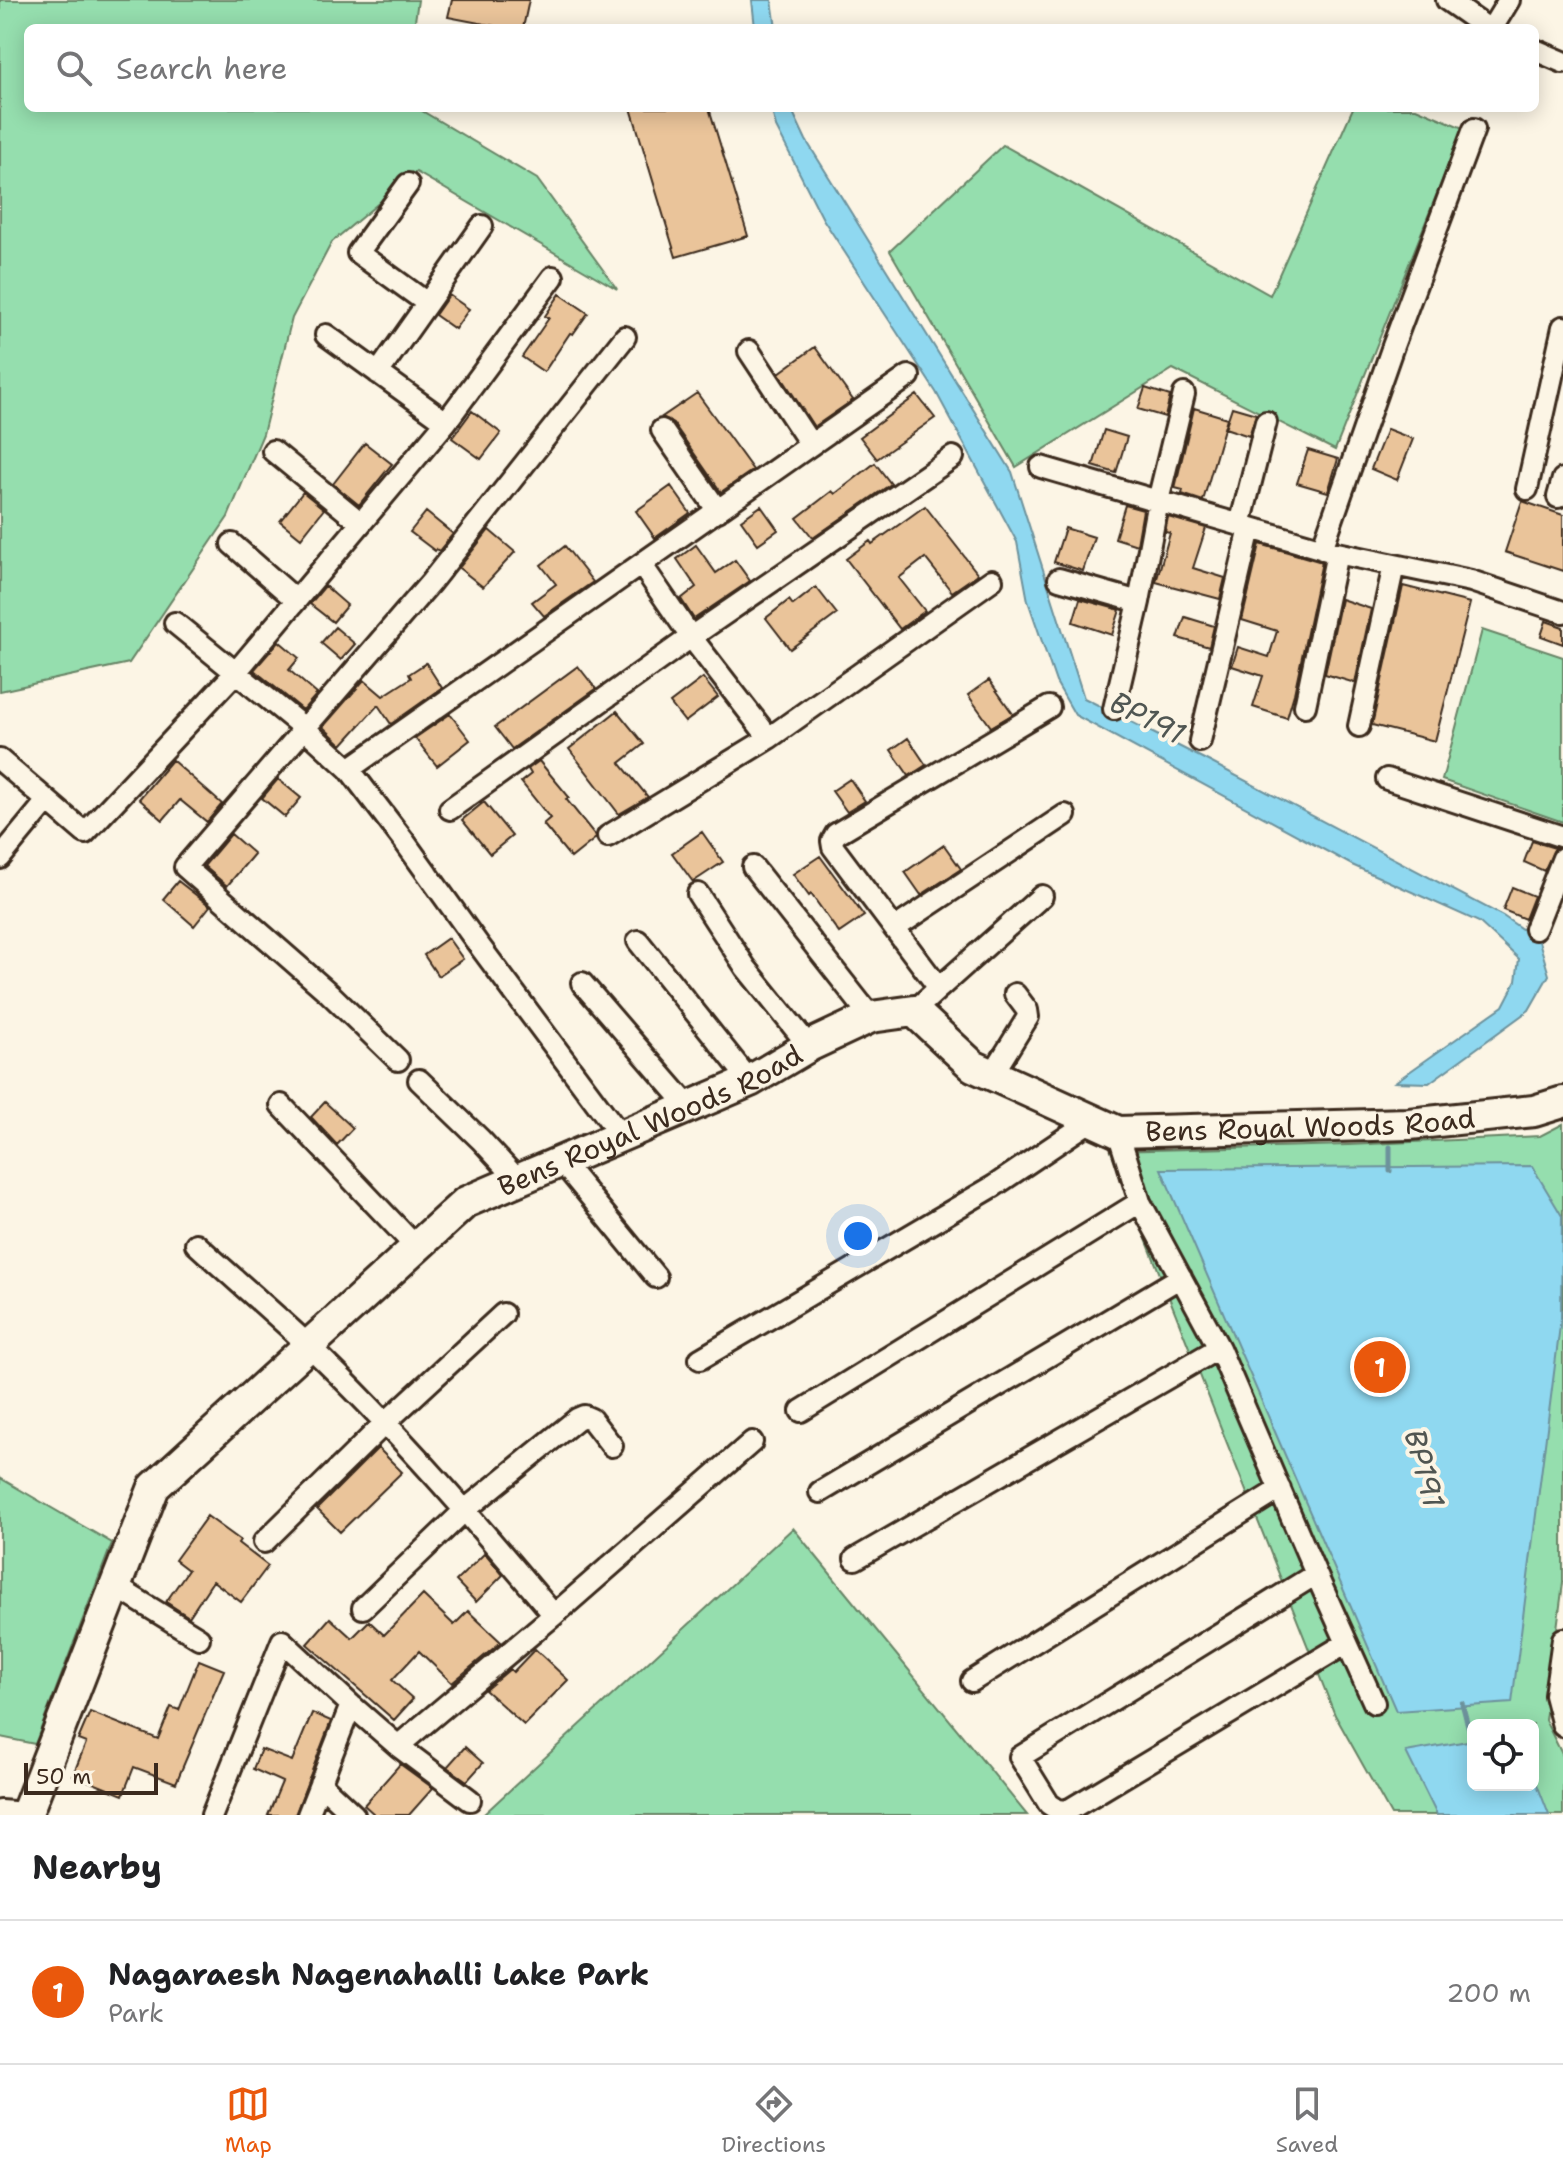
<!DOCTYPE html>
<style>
:root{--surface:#fff;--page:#f6f6f6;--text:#202124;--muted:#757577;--line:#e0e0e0;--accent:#ea580c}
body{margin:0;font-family:"Shantell Sans",sans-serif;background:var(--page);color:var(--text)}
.controls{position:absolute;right:24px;bottom:24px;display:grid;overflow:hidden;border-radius:12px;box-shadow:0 4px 20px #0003}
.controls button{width:72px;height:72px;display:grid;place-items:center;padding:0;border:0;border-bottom:2px solid var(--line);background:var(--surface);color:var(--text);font:40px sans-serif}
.scale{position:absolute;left:24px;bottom:20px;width:134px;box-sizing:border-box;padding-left:8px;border:4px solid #3b2a1e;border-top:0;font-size:22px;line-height:28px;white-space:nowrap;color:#3b2a1e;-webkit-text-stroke:6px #fcf5e5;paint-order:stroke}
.you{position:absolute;left:858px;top:1236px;width:28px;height:28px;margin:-20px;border:6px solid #fff;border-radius:50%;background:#1a73e8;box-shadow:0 0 0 12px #1a73e833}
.badge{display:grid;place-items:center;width:52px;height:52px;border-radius:50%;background:var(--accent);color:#fff;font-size:26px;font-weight:700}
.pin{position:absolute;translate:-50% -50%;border:4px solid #fff;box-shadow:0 2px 8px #0006}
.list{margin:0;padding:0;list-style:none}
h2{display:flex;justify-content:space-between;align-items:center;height:104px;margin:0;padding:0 32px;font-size:34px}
h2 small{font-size:26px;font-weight:400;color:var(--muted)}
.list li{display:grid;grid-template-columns:52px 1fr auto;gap:24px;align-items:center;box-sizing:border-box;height:144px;padding:0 32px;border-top:2px solid var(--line)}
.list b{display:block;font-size:30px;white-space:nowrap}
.list p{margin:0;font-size:26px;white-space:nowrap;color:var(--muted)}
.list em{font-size:26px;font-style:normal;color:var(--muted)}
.icon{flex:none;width:44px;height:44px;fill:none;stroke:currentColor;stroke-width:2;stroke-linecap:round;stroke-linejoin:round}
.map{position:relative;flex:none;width:1563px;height:1815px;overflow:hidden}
.search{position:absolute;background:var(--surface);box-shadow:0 4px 20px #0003;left:24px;right:24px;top:24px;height:88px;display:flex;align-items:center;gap:20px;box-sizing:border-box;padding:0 28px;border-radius:12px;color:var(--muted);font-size:30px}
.sheet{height:248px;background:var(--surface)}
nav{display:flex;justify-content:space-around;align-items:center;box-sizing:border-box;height:112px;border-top:2px solid var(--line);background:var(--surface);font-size:22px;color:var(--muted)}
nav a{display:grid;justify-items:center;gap:4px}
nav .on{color:var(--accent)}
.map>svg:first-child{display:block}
</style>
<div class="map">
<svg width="1563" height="1815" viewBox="0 0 1563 1815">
<rect width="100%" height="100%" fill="#fcf5e5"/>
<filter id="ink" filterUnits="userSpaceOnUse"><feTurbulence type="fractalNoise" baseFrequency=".0125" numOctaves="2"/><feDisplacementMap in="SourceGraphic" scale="16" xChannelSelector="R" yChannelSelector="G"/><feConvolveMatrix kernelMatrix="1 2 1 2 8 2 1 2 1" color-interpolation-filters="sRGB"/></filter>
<g filter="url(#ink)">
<!-- green -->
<path fill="#95deae" stroke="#688466" stroke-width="2" fill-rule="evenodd" d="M0,0H418L414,28H28V108H417L537,179L617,289L416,172L332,242L292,318L263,434L228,517L129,663L0,691Z
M1353,108H1416L1463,128L1335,450L1173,369L1016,467L890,251L1003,145L1270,295Z
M1482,630L1563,657V822L1442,780Z
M1563,1124V1583L1545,1720L1563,1756V1815H1391L1335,1715L1111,1151L1348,1145L1540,1136ZM1473,1725H1533V1785H1473Z
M0,1478L112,1543L35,1744L0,1737Z
M793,1528L1027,1815H483Z"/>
<!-- water -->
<path fill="#8fd8f0" stroke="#6d929c" stroke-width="2" d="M752,0H772L776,28H755Z
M771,108H791L806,140L1012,472L1084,698L1210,762L1503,916L1539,941L1549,975L1529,1010L1429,1083L1395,1082L1503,1006L1516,981L1519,959L1479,922L1352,865L1075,715L1056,682L1028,601L1017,542L936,392L823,219L776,127Z
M1532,1166L1562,1216L1561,1318L1512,1703L1396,1711L1161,1169Z
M1473,1740V1785H1533V1774L1549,1815H1437L1406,1752Z"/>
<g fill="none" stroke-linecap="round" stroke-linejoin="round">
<!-- stream -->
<path stroke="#6d929c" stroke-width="5" d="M1390,1171V1147
M1462,1703L1473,1745"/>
</g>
<!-- building -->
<path fill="#eac49a" stroke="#3b2a1e" stroke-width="2" d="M452,0H529L523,28H505L448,17Z
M631,108H709L748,236L676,257Z
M560,294L588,313L573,334L570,333L544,372L522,357L549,318L545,316Z
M449,295L469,309L455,329L435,315Z
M815,347L853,400L814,427L779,373Z
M1145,388L1170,396L1165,417L1138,409Z
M697,393L753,470L721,492L673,423L662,417Z
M917,395L935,418L877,459L860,437Z
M1232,407L1256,414L1249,436L1225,428Z
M1194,408L1227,418L1203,501L1182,494L1183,490L1175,488Z
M472,411L501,433L481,459L452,438Z
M1387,429L1413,439L1397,480L1371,469Z
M1104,430L1127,437L1116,473L1093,466Z
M365,443L392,464L359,505L333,484Z
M1308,450L1338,459L1328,492L1297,483Z
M875,463L891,484L813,538L797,518L832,491L835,494Z
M671,486L690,513L655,538L636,511Z
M303,492L324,509L301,538L280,521Z
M1522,501L1563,515V571L1505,552Z
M1125,505L1143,510L1137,545L1115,538Z
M761,506L778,530L758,544L741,520Z
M925,506L978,574L952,592L925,558L899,578L925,611L900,629L846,559L870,541L872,544Z
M426,512L453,534L439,551L436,549L435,551L410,532Z
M1168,517L1206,528L1193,568L1225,578L1220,599L1156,582L1170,533L1165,532Z
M1065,528L1094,537L1083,571L1054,562Z
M489,530L515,552L483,587L459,568Z
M1260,544L1322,562L1294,694L1287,718L1253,707L1263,676L1232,666L1238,647L1269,657L1277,631L1242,620Z
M696,545L716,573L735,560L750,581L694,619L681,599L696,587L677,559Z
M565,546L593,582L544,616L532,602L556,584L541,565Z
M325,586L347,605L333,622L310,604Z
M1403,586L1470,603L1435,741L1372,725Z
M816,587L837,614L790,649L766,618L789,600L793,605Z
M1080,599L1120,610L1112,635L1073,622Z
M1341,599L1371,609L1355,683L1325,674Z
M1185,617L1214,626L1209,647L1178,638Z
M1546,621L1563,627V644L1541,636Z
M335,627L355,644L341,660L321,643Z
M279,641L299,658L289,670L317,694L303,710L254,670Z
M426,663L442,688L391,724L378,705L342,745L323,727L364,680L383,696L411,678L409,674Z
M578,666L596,689L512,749L495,727Z
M703,678L718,697L685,722L670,703Z
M989,680L1013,714L991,727L968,695Z
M617,711L644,744L620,763L648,797L619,814L569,749Z
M450,714L470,740L437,766L415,738Z
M908,738L926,765L909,776L891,750Z
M172,760L222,804L207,822L180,800L163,820L139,799Z
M539,761L569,797L566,799L595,835L596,838L571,858L543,824L550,818L521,782L531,774L528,769Z
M278,779L301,798L285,817L262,798Z
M850,779L865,801L847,812L832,791Z
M484,802L512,836L490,854L462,820Z
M702,832L723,862L693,882L672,853Z
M231,834L254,854L227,886L204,866Z
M1532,841L1555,848L1544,871L1524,862Z
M944,845L961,869L921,895L905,872Z
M820,856L864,916L839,933L811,894L809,896L793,874Z
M178,881L210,906L194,926L163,899Z
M1512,887L1534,896L1525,919L1503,910Z
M448,938L463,959L438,976L424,955Z
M325,1102L353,1128L337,1145L311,1117Z
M378,1448L402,1472L340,1532L317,1509Z
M207,1516L240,1540L238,1543L268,1566L241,1602L213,1581L189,1617L166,1602L188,1570L175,1560Z
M485,1553L503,1575L476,1602L456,1581Z
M423,1595L454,1625L468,1611L501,1642L452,1683L419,1651L392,1680L413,1699L394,1720L307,1644L330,1618L352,1638L369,1621L384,1635Z
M535,1649L568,1680L524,1725L485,1690L510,1669L513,1672Z
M199,1660L224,1670L176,1783L134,1767L123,1795L73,1775L86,1743L78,1740L90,1712L158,1739L171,1707L179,1710Z
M312,1713L331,1721L295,1815H268L282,1782L253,1769L261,1749L292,1761Z
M465,1747L483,1763L467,1781L447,1767Z
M400,1764L433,1788L409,1815H375L364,1805Z"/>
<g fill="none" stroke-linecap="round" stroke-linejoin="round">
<defs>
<path id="street" d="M1447,0L1487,28
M1492,28L1509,0
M1535,50L1563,62
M408,184L358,253L427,303
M326,335L446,422
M749,351L811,445
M378,373L482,226
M662,430L718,511
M273,451L361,523
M1041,467L1337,553L1471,581L1563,612
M1527,489L1563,327
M1558,497L1563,479
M1240,525L1266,422
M232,544L296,600
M1322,549L1393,346L1474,129
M641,564L691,637L769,738
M1059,579L1139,602
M175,623L304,728L349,769L404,841L478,944L621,1136
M1305,706L1337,553
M1114,709L1139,602L1158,501L1184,394
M1359,726L1394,565
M1200,741L1250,528
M0,760L85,833L236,672L446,422L553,277
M349,769L909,376
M1387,779L1563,837
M450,809L691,637L953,457
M608,836L769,738L992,580
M0,858L47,801
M753,867L871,1017
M698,894L746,968L809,1046
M895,928L1065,815
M1535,929L1563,858
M638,941L750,1081
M582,983L689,1107
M939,988L1042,896
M914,1011L939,988L833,847L832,841L836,834L1049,707
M398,1060L329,993L185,867L431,582L625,337
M992,1075L1028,1017L1027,1010L1015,994
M419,1080L481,1140L518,1180
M281,1105L416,1247
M561,1161L656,1277
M196,1244C233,1278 272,1311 309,1346C397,1430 476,1522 554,1615
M1219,1348L1316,1574L1374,1703
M700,1359L994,1186L1092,1120
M801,1411L1140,1202
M820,1492L1181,1277
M264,1542L385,1423L503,1314
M855,1559L1219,1348L1140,1202L1118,1132
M1316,1574L1020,1757L1049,1804L1058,1810L1067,1811L1347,1643
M115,1586L199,1638
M363,1608L465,1510L577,1419L584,1416L591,1419L612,1446
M1563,1639L1555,1695L1563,1726
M972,1681L1280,1489
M398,1746L554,1615L752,1442
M320,1783L354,1815
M0,1811L26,1813
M212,1815L282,1641L351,1705L398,1746L470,1800
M308,1815L351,1705"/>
<g id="secondary">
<path id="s1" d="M26,1815L154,1487L466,1202L750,1081L809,1046L871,1017L914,1011L973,1066L1118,1132L1409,1124L1534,1111L1563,1102"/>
</g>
</defs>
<!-- street casing -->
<use href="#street" stroke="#3b2a1e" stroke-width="26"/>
<!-- secondary casing -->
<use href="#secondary" stroke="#3b2a1e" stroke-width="36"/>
<!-- street -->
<use href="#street" stroke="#fcf5e5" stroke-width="20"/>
<!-- secondary -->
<use href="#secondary" stroke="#fcf5e5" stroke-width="30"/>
</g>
</g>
<g text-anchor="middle" stroke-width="8" stroke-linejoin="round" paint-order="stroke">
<!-- street labels -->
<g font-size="28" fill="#3b2a1e" stroke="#fcf5e5">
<text dy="10" stroke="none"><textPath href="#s1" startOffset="976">Bens Royal Woods Road</textPath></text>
<text dy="10" stroke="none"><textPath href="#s1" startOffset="1696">Bens Royal Woods Road</textPath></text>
</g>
<!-- water labels -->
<g font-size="30" font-style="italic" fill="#505652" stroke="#fcf5e5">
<text transform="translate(1147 718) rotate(27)" y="10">BP191</text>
<text transform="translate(1424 1468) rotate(75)" y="10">BP191</text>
</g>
</g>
</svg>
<div class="controls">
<button><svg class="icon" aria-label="locate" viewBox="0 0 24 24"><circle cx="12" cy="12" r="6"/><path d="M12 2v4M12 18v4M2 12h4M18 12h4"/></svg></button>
</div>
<div class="scale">50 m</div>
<div class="you"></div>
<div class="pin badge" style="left:1380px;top:1367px">1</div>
<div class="search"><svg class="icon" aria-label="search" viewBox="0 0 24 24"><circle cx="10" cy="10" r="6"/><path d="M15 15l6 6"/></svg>Search here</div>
</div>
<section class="sheet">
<h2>Nearby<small></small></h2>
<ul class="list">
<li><span class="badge">1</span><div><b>Nagaraesh Nagenahalli Lake Park</b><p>Park</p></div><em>200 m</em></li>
</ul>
</section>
<nav>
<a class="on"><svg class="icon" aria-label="map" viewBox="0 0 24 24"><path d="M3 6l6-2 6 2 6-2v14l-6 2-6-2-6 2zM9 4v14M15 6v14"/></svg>Map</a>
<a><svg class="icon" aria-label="directions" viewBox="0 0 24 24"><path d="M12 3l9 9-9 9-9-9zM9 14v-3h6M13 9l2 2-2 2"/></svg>Directions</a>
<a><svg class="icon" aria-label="saved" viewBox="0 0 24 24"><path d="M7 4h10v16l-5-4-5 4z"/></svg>Saved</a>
</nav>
